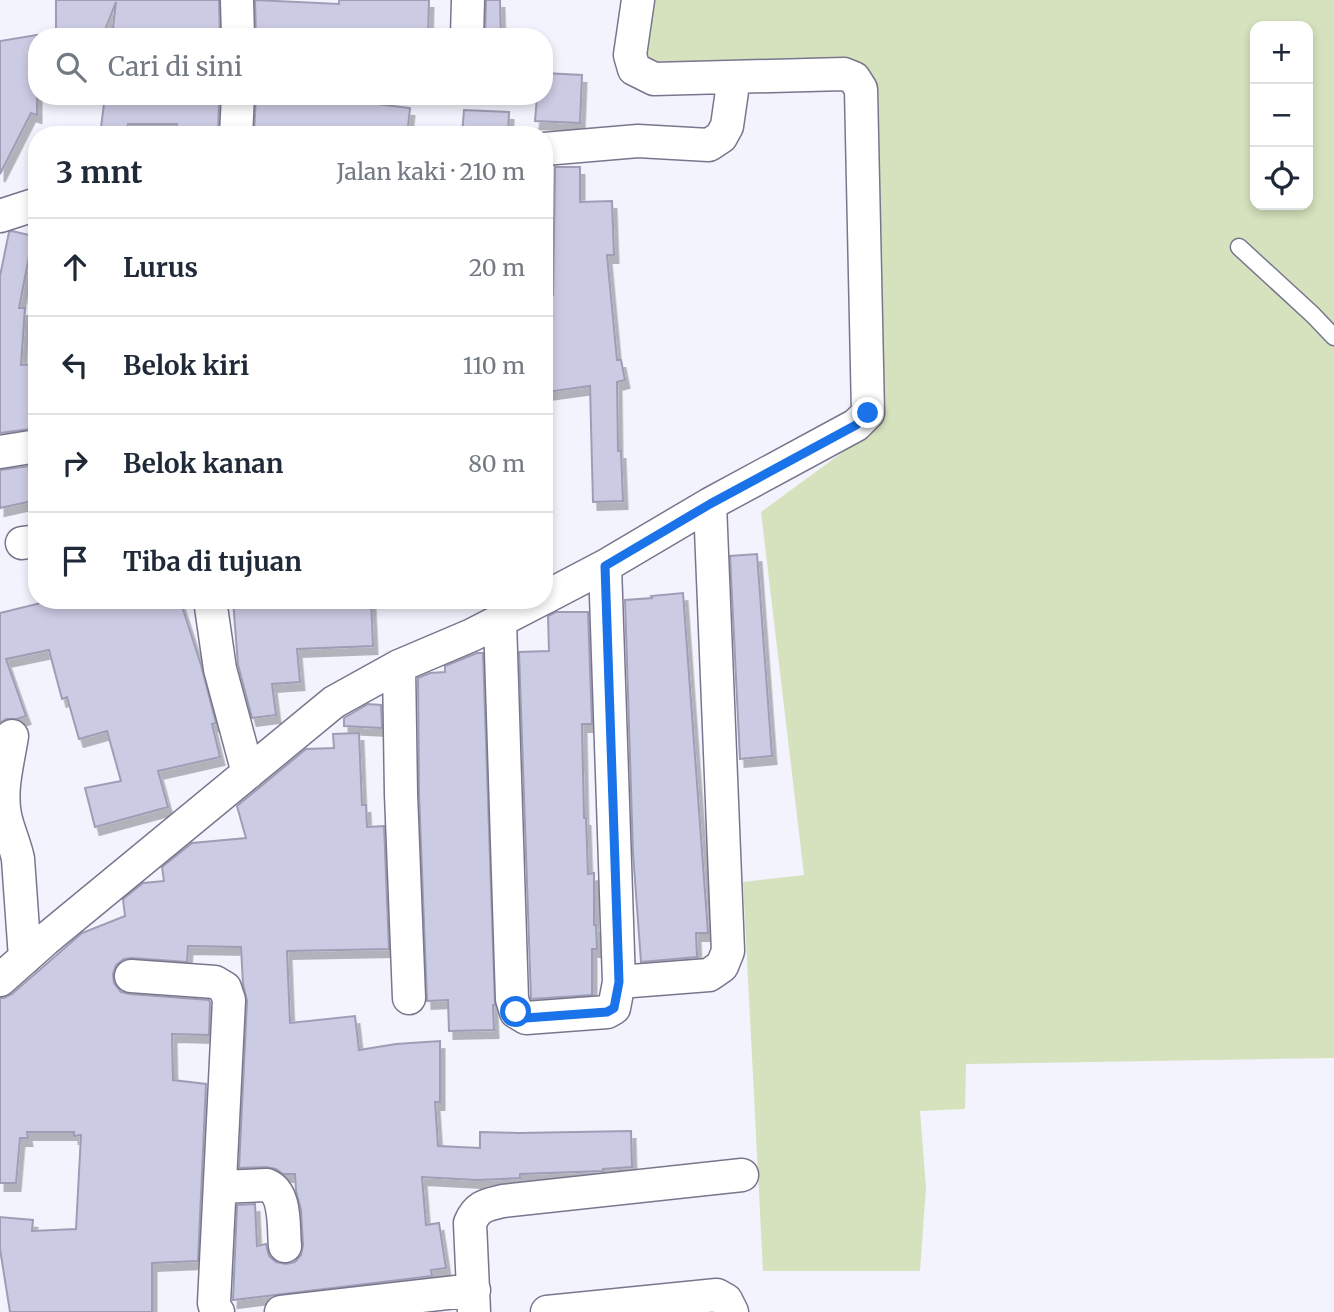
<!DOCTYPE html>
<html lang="id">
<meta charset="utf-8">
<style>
:root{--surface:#fff;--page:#f6f6f7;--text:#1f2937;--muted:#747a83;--line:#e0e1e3}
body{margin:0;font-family:Merriweather,serif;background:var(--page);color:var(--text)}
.controls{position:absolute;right:21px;top:21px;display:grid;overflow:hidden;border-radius:14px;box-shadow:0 4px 10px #0003}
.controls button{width:63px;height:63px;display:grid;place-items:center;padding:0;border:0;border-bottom:2px solid var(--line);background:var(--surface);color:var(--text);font:35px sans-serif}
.stop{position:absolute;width:21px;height:21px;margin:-16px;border:5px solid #1a73e8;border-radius:50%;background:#fff}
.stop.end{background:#1a73e8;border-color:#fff;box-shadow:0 2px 7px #0008}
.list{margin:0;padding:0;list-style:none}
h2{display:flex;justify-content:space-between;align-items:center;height:91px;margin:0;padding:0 28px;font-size:30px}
h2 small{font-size:23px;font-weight:400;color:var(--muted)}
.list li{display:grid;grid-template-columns:46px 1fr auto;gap:21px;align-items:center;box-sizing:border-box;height:98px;padding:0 28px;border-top:2px solid var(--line)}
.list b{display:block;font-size:26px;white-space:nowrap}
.list em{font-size:23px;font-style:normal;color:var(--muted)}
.icon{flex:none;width:38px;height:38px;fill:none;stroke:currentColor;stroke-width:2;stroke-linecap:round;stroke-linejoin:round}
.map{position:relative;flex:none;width:1334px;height:1312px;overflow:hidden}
.search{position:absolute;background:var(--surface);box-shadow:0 4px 10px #0003;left:28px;top:28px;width:525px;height:77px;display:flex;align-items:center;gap:18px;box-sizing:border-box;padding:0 24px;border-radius:28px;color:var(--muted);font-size:26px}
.panel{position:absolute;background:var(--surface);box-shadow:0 4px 10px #0003;left:28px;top:126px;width:525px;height:483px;border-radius:28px}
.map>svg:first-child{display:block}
</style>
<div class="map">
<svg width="1334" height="1312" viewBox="0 0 1334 1312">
<defs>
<filter id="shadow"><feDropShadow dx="4.5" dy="8" stdDeviation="0" flood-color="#0004"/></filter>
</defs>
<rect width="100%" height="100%" fill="#f3f3fd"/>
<!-- green -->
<path fill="#d6e2bd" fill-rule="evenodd" d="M652,0H1334V1058L966,1064L965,1109L920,1111L926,1188L920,1271H763L743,882L804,875L761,512L881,424L855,64L646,70ZM1255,26H1308V205H1255Z"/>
<!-- building -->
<path fill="#cccbe4" stroke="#9f9db5" stroke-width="2" filter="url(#shadow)" d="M56,0H219L220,37H112L116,2L102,37H56Z
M255,0L339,4V0H429L428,37H385L386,34L316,35V37H256Z
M486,0H500L501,37H485Z
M37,35V115L31,113L0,174V41Z
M544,73L582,75L580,123L535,121L537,96H544Z
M105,96H138V102H219L218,135H175L177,124H128L127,135H100Z
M256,96L286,98L369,96V103L410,108L407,135H254Z
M464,110L509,112L508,135H462Z
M555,167H580V202L612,201L614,255H607L617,360H621L625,380L617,382L618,451H621L623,501L593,502L590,386L547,392L544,377V295H553Z
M12,231L33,236L19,308H25L21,365L37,364V428L0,433V276L9,232Z
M37,465V500L0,508V470Z
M757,554L772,756L740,759L730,556Z
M683,593L708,933H696L697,957L641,962L633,853L625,600L652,598L651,596Z
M53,600H180L201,665L216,723L212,724L220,757L158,771L168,807L95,827L85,788L121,781L107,731L79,739L67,697L62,699L49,650L6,659L26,716L17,719H6L0,723V613Z
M233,600H371L373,646L297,649L300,682L272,684L276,715L252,718L238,665Z
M556,612H588L592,724H582L584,818H586L588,874L594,873V925H596L597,949H592V995L531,999L519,652L549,651L548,616Z
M477,653H483L495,1005H493L494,1030L449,1031L448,1000L427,1001L419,794L418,678L430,673L445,672V666Z
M368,704L381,705L382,728L344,726V718Z
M359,733L362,805H366L367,827L384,826L389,949L287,951L290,1023L355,1016L359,1050L396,1044L440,1041V1102H435L438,1146L480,1148V1132L519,1133L631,1131L632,1167L603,1169V1171L520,1174V1178L502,1179L477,1180L422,1177L426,1225L439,1223L446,1268L431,1270L432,1276L233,1300L237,1205L255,1204L257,1246L266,1244L269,1256L276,1262L286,1264L295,1262L301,1255L303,1245L301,1210L296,1191L295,1174H283L276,1169L266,1167L239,1168L247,1001L243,984L241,947L188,946L187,962L132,958L124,959L116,965L113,974L114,983L121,992L130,994L209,1000L210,1003L209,1035L172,1034L173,1080L206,1084L198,1261L152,1263V1312H10L0,1249V1217L33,1220L32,1231L76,1229L81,1135L74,1136V1132H27L28,1138H20L16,1183H0V998H4L12,994L82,933L125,916L123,899L143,883L164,881L162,867L192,843L246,838L237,806L306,749L334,748L333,734Z"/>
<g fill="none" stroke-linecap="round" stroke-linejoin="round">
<defs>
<path id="lane" d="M1239,247L1313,315L1334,337"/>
<path id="street" d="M237,0L238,37
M467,37L468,0
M236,135L238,96
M544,149L638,141L709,145L721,137L727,126L734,77
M0,216L37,204
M0,452L37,446
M22,543L37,541
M605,566L619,982
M544,598L605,566L710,504L856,425L868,413L861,89L854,78L844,74L654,79L634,69L630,55L638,0
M210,600L220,669L248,773
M500,621L512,999L516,1012L526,1018L607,1012L614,1008L619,982L709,975L722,966L728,951L710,504
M399,666L401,794L409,998
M12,736C8,762 0,789 5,815C8,830 15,844 18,859L25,958
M131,976L215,982L225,988L229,1000L214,1303L216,1310L218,1312
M0,980L45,940L334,702L399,666L472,635L540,600
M220,1187L267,1185C287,1193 283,1228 285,1246
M281,1312L474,1290
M474,1312L470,1223C477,1206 486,1205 503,1201L742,1175
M547,1312L717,1295L726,1300L732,1312"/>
</defs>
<!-- lane casing -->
<use href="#lane" stroke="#78768d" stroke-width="19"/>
<!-- street casing -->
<use href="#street" stroke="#78768d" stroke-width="35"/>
<!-- lane -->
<use href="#lane" stroke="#fff" stroke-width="16"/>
<!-- street -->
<use href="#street" stroke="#fff" stroke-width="32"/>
</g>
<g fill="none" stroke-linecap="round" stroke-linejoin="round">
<!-- route -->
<path stroke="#1a73e8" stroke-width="9" d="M516,1012L526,1018L607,1012L614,1008L619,982L605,566L710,504L856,425L868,413"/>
</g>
</svg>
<div class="controls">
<button>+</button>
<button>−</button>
<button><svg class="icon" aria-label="locate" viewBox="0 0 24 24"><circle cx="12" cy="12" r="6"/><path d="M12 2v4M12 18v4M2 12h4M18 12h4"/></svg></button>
</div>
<div class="stop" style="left:516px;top:1012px"></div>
<div class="stop end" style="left:868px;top:413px"></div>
<div class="search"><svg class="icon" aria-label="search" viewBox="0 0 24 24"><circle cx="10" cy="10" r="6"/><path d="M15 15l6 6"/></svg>Cari di sini</div>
<section class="panel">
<h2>3 mnt<small>Jalan kaki · 210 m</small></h2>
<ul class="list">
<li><svg class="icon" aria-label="ahead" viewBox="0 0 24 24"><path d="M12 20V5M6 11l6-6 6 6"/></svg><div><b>Lurus</b></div><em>20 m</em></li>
<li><svg class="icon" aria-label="left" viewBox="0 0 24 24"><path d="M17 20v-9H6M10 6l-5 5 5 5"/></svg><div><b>Belok kiri</b></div><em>110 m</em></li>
<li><svg class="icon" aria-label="right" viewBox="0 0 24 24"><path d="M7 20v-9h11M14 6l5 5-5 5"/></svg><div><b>Belok kanan</b></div><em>80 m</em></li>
<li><svg class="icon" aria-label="arrive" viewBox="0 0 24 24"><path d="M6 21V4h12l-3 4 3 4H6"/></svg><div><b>Tiba di tujuan</b></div></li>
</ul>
</section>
</div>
